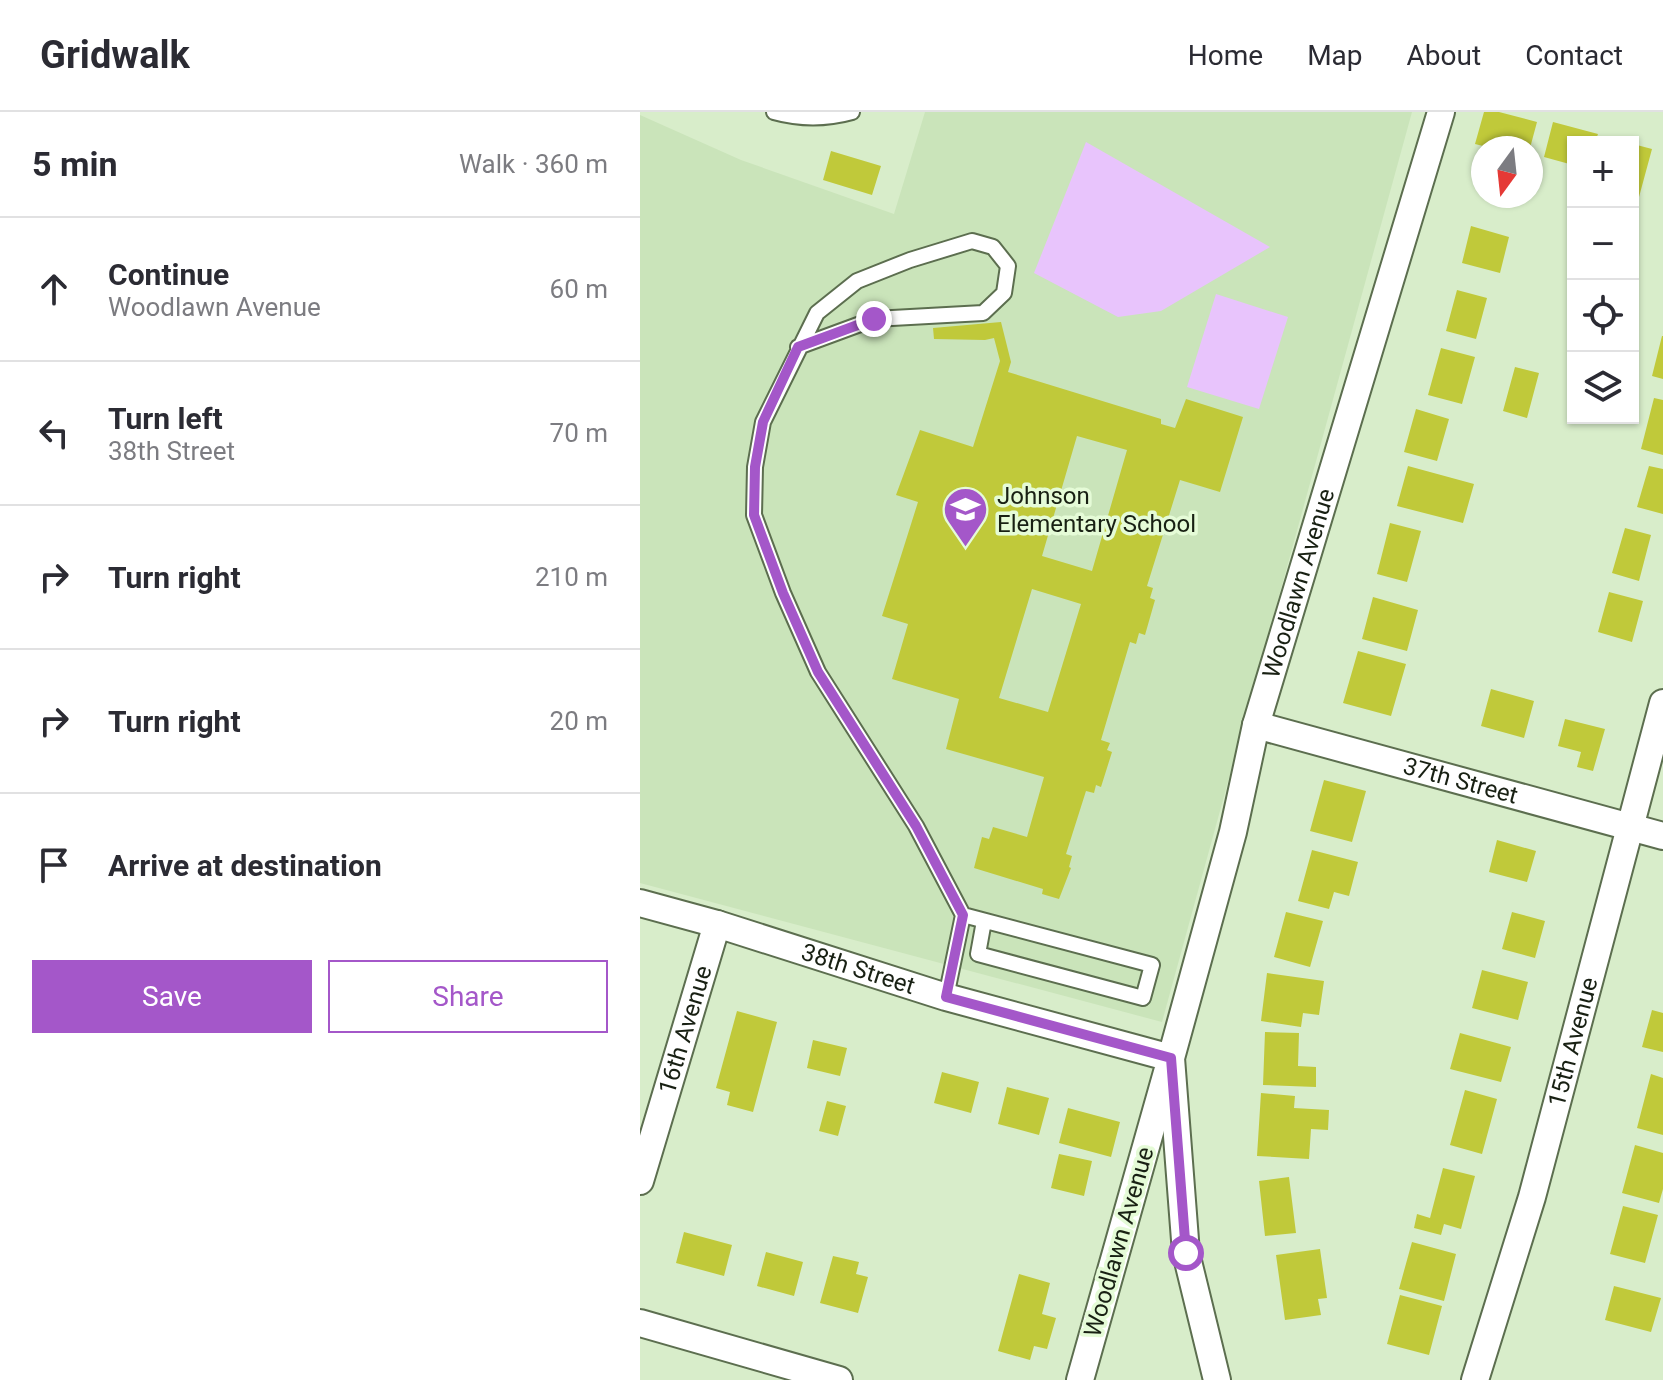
<!DOCTYPE html>
<meta charset="utf-8">
<style>
:root{--surface:#fff;--page:#f7f7f7;--text:#2b2b33;--muted:#7c7c81;--line:#e1e1e2;--accent:#a457c9}
body{margin:0;font-family:Roboto,sans-serif;background:var(--page);color:var(--text)}
.controls{position:absolute;right:24px;top:24px;display:grid;overflow:hidden;border-radius:0px;box-shadow:0 2px 6px #0004}
.controls button{width:72px;height:72px;display:grid;place-items:center;padding:0;border:0;border-bottom:2px solid var(--line);background:var(--surface);color:var(--text);font:40px sans-serif}
.compass{position:absolute;left:831px;top:24px;width:72px;height:72px;border-radius:50%;background:var(--surface);box-shadow:0 2px 6px #0004;rotate:195deg}
.stop{position:absolute;width:24px;height:24px;margin:-18px;border:6px solid #a457c9;border-radius:50%;background:#fff}
.stop.end{background:#a457c9;border-color:#fff;box-shadow:0 2px 8px #0008}
.list{margin:0;padding:0;list-style:none}
h2{display:flex;justify-content:space-between;align-items:center;height:104px;margin:0;padding:0 32px;font-size:34px}
h2 small{font-size:26px;font-weight:400;color:var(--muted)}
.list li{display:grid;grid-template-columns:52px 1fr auto;gap:24px;align-items:center;box-sizing:border-box;height:144px;padding:0 32px;border-top:2px solid var(--line)}
.list b{display:block;font-size:30px;white-space:nowrap}
.list p{margin:0;font-size:26px;white-space:nowrap;color:var(--muted)}
.list em{font-size:26px;font-style:normal;color:var(--muted)}
.actions{display:flex;gap:16px;padding:24px 32px}
.actions a{flex:1;padding:18px 0;border:2px solid var(--accent);border-radius:0px;text-align:center;font-size:28px;color:var(--accent)}
.actions .main{background:var(--accent);color:#fff}
.icon{flex:none;width:44px;height:44px;fill:none;stroke:currentColor;stroke-width:2;stroke-linecap:round;stroke-linejoin:round}
.map{position:relative;flex:none;width:1023px;height:1268px;overflow:hidden}
header{display:flex;align-items:center;gap:48px;box-sizing:border-box;height:112px;padding:0 40px;background:var(--surface);border-bottom:2px solid var(--line)}
header strong{font-size:38px}
nav{display:flex;gap:44px;margin-inline-start:auto;font-size:28px}
main{display:flex}
aside{flex:1;background:var(--surface)}
.map>svg:first-child{display:block}
</style>
<header>
<strong>Gridwalk</strong>
<nav><a>Home</a><a>Map</a><a>About</a><a>Contact</a></nav>
</header>
<main>
<aside>
<h2>5 min<small>Walk · 360 m</small></h2>
<ul class="list">
<li><svg class="icon" aria-label="ahead" viewBox="0 0 24 24"><path d="M12 20V5M6 11l6-6 6 6"/></svg><div><b>Continue</b><p>Woodlawn Avenue</p></div><em>60 m</em></li>
<li><svg class="icon" aria-label="left" viewBox="0 0 24 24"><path d="M17 20v-9H6M10 6l-5 5 5 5"/></svg><div><b>Turn left</b><p>38th Street</p></div><em>70 m</em></li>
<li><svg class="icon" aria-label="right" viewBox="0 0 24 24"><path d="M7 20v-9h11M14 6l5 5-5 5"/></svg><div><b>Turn right</b></div><em>210 m</em></li>
<li><svg class="icon" aria-label="right" viewBox="0 0 24 24"><path d="M7 20v-9h11M14 6l5 5-5 5"/></svg><div><b>Turn right</b></div><em>20 m</em></li>
<li><svg class="icon" aria-label="arrive" viewBox="0 0 24 24"><path d="M6 21V4h12l-3 4 3 4H6"/></svg><div><b>Arrive at destination</b></div></li>
</ul>
<div class="actions"><a class="main">Save</a><a>Share</a></div>
</aside>
<div class="map">
<svg width="1023" height="1268" viewBox="0 0 1023 1268">
<rect width="100%" height="100%" fill="#d8edca"/>
<!-- built -->
<path fill="#cae4ba" d="M285,0H772L522,910L0,771V3L101,48L254,102Z"/>
<!-- green -->
<path fill="#e8c4fc" d="M446,30L630,135L521,199L478,205L394,161Z
M576,182L648,205L619,297L547,275Z"/>
<!-- building -->
<path fill="#c0c93a" fill-rule="evenodd" d="M844,0H859L897,10L890,36H851L835,32Z
M913,10L958,22L955,30H933V53L904,45Z
M993,32L1012,37L999,85L993,83Z
M191,39L241,54L232,83L183,68Z
M831,114L869,125L860,161L822,151Z
M817,178L847,186L836,227L806,219Z
M361,210L371,250L368,260L521,307V312L535,316L546,287L603,305L580,380L540,368L507,474L513,476L510,486L515,488L505,523L499,521L496,532L490,530L461,628L470,631L467,638L472,640L461,675L456,673L454,681L446,679L426,742L432,744L429,755L431,756L419,787L402,782L403,777L334,756L342,725L349,727L353,715L387,725L404,665L306,637L319,587L252,567L268,512L242,504L278,390L256,383L280,318L333,335L360,249L354,226L345,228L294,227L293,216ZM437,324L487,338L452,459L402,444ZM392,477L441,492L408,600L359,586Z
M1022,224H1023V267L1012,264Z
M801,236L835,245L822,292L788,283Z
M875,255L899,261L887,306L863,299Z
M1014,286L1023,288V343L1001,337Z
M776,297L809,307L797,349L764,340Z
M768,354L834,372L823,411L757,394Z
M1009,354L1023,357V402L997,395Z
M750,411L781,419L767,470L737,462Z
M985,416L1011,423L999,469L972,461Z
M969,480L1003,489L992,530L958,520Z
M733,485L778,498L767,539L722,527Z
M718,539L766,552L751,604L703,591Z
M851,577L894,589L884,626L841,614Z
M925,607L965,617L953,659L937,655L941,640L918,634Z
M684,668L726,679L712,730L670,719Z
M857,728L896,739L887,770L849,760Z
M672,738L718,750L709,784L694,780L689,797L658,789Z
M646,800L683,809L670,855L634,845Z
M872,800L905,809L895,846L862,837Z
M842,858L888,870L878,908L832,896Z
M627,861L684,869L679,903L663,901L661,915L621,909Z
M1012,898L1023,901V940L1002,935Z
M97,899L137,910L113,1000L87,993L90,980L76,976Z
M625,920L659,921L658,954L676,955V975L623,973Z
M820,921L871,935L861,970L810,957Z
M173,928L207,936L200,964L167,956Z
M302,960L339,970L331,1001L294,991Z
M1011,962L1023,966V1023L997,1016Z
M367,975L409,986L399,1023L358,1012Z
M825,978L857,987L842,1042L810,1033Z
M621,981L655,984L654,996L689,998L688,1018L671,1017L669,1047L617,1044Z
M187,989L206,994L198,1024L179,1019Z
M428,996L480,1010L471,1045L419,1031Z
M995,1033L1023,1041V1077L1019,1091L982,1081Z
M419,1042L452,1049L444,1084L411,1076Z
M803,1056L835,1064L821,1117L804,1112L801,1123L774,1116L777,1102L790,1106Z
M649,1065L656,1121L625,1124L619,1069Z
M983,1094L1018,1103L1005,1151L970,1142Z
M44,1120L92,1133L84,1164L36,1151Z
M772,1130L816,1142L804,1189L759,1177Z
M680,1137L687,1186L678,1187L681,1203L645,1208L636,1143Z
M126,1140L163,1150L154,1184L117,1174Z
M193,1144L219,1150L216,1162L228,1165L218,1201L180,1191Z
M379,1162L410,1171L402,1202L416,1206L407,1237L394,1234L390,1248L358,1239Z
M974,1174L1021,1186L1011,1220L965,1208Z
M760,1183L802,1194L789,1243L747,1232Z"/>
<g fill="none" stroke-linecap="round" stroke-linejoin="round">
<defs>
<path id="service" d="M134,0C159,7 187,7 212,0
M158,235L234,207L343,201L364,181L368,154L353,135L332,129L270,148L217,169L177,201L123,310L115,355L114,403L143,481L178,560L276,714L323,803L306,885
M323,803L512,853L503,886L338,842L344,809"/>
<g id="minor">
<path id="s1" d="M616,613L1023,724"/>
<path id="s2" d="M0,791L77,812L306,885L531,946L440,1268"/>
<path id="s3" d="M0,1069L77,812"/>
<path d="M0,1211L199,1268"/>
<path id="s4" d="M577,1268L546,1141L531,946L593,720L616,613L801,0"/>
<path id="s5" d="M835,1268L892,1085L1023,591"/>
</g>
</defs>
<!-- service casing -->
<use href="#service" stroke="#5c6e4f" stroke-width="18"/>
<!-- minor casing -->
<use href="#minor" stroke="#5c6e4f" stroke-width="30"/>
<!-- service -->
<use href="#service" stroke="#fff" stroke-width="14"/>
<!-- minor -->
<use href="#minor" stroke="#fff" stroke-width="26"/>
</g>
<g fill="none" stroke-linecap="round" stroke-linejoin="round">
<!-- route -->
<path stroke="#a457c9" stroke-width="10" d="M234,207L158,235L123,310L115,355L114,403L143,481L178,560L276,714L323,803L306,885L531,946L546,1141"/>
</g>
<!-- icons -->
<defs>
<symbol id="school-pin" viewBox="-11 -11 22 30"><path d="M0 17L-7.5 6A9.5 9.5 0 1 1 7.5 6Z" fill="#a457c9" stroke="#e5fbd7"/><path d="M0-5L7-2L0 1L-7-2ZM-4 1L0 2.5L4 1V4Q0 6-4 4Z" fill="#fff"/></symbol>
</defs>
<g fill-rule="evenodd">
<use href="#school-pin" x="300" y="372" width="51" height="69"/>
</g>
<g text-anchor="middle" stroke-width="7" stroke-linejoin="round" paint-order="stroke">
<!-- poi labels -->
<g font-size="24" fill="#182013" stroke="#e5fbd7" text-anchor="start">
<text x="357" y="392">Johnson<tspan x="357" dy="28">Elementary School</tspan></text>
</g>
<!-- street labels -->
<g font-size="24" fill="#182013" stroke="#e5fbd7">
<text dy="8" stroke="none"><textPath href="#s4" startOffset="818">Woodlawn Avenue</textPath></text>
<text dy="8" stroke="none"><textPath href="#s1" startOffset="212">37th Street</textPath></text>
<text dy="8" stroke="none"><textPath href="#s2" startOffset="228">38th Street</textPath></text>
<text dy="8" stroke="none"><textPath href="#s3" startOffset="158">16th Avenue</textPath></text>
<text dy="8" stroke="none"><textPath href="#s5" startOffset="352">15th Avenue</textPath></text>
<text transform="translate(479 1130) rotate(-74)" y="8">Woodlawn Avenue</text>
</g>
</g>
</svg>
<div class="controls">
<button>+</button>
<button>−</button>
<button><svg class="icon" aria-label="locate" viewBox="0 0 24 24"><circle cx="12" cy="12" r="6"/><path d="M12 2v4M12 18v4M2 12h4M18 12h4"/></svg></button>
<button><svg class="icon" aria-label="layers" viewBox="0 0 24 24"><path d="M12 4l9 5-9 5-9-5zM3 14l9 5 9-5"/></svg></button>
</div>
<svg class="compass" viewBox="-18 -18 36 36"><path d="M0-13l5 13h-10z" fill="#e53935"/><path d="M0 13l5-13h-10z" fill="#7c7c81"/></svg>
<div class="stop" style="left:546px;top:1141px"></div>
<div class="stop end" style="left:234px;top:207px"></div>
</div>
</main>
